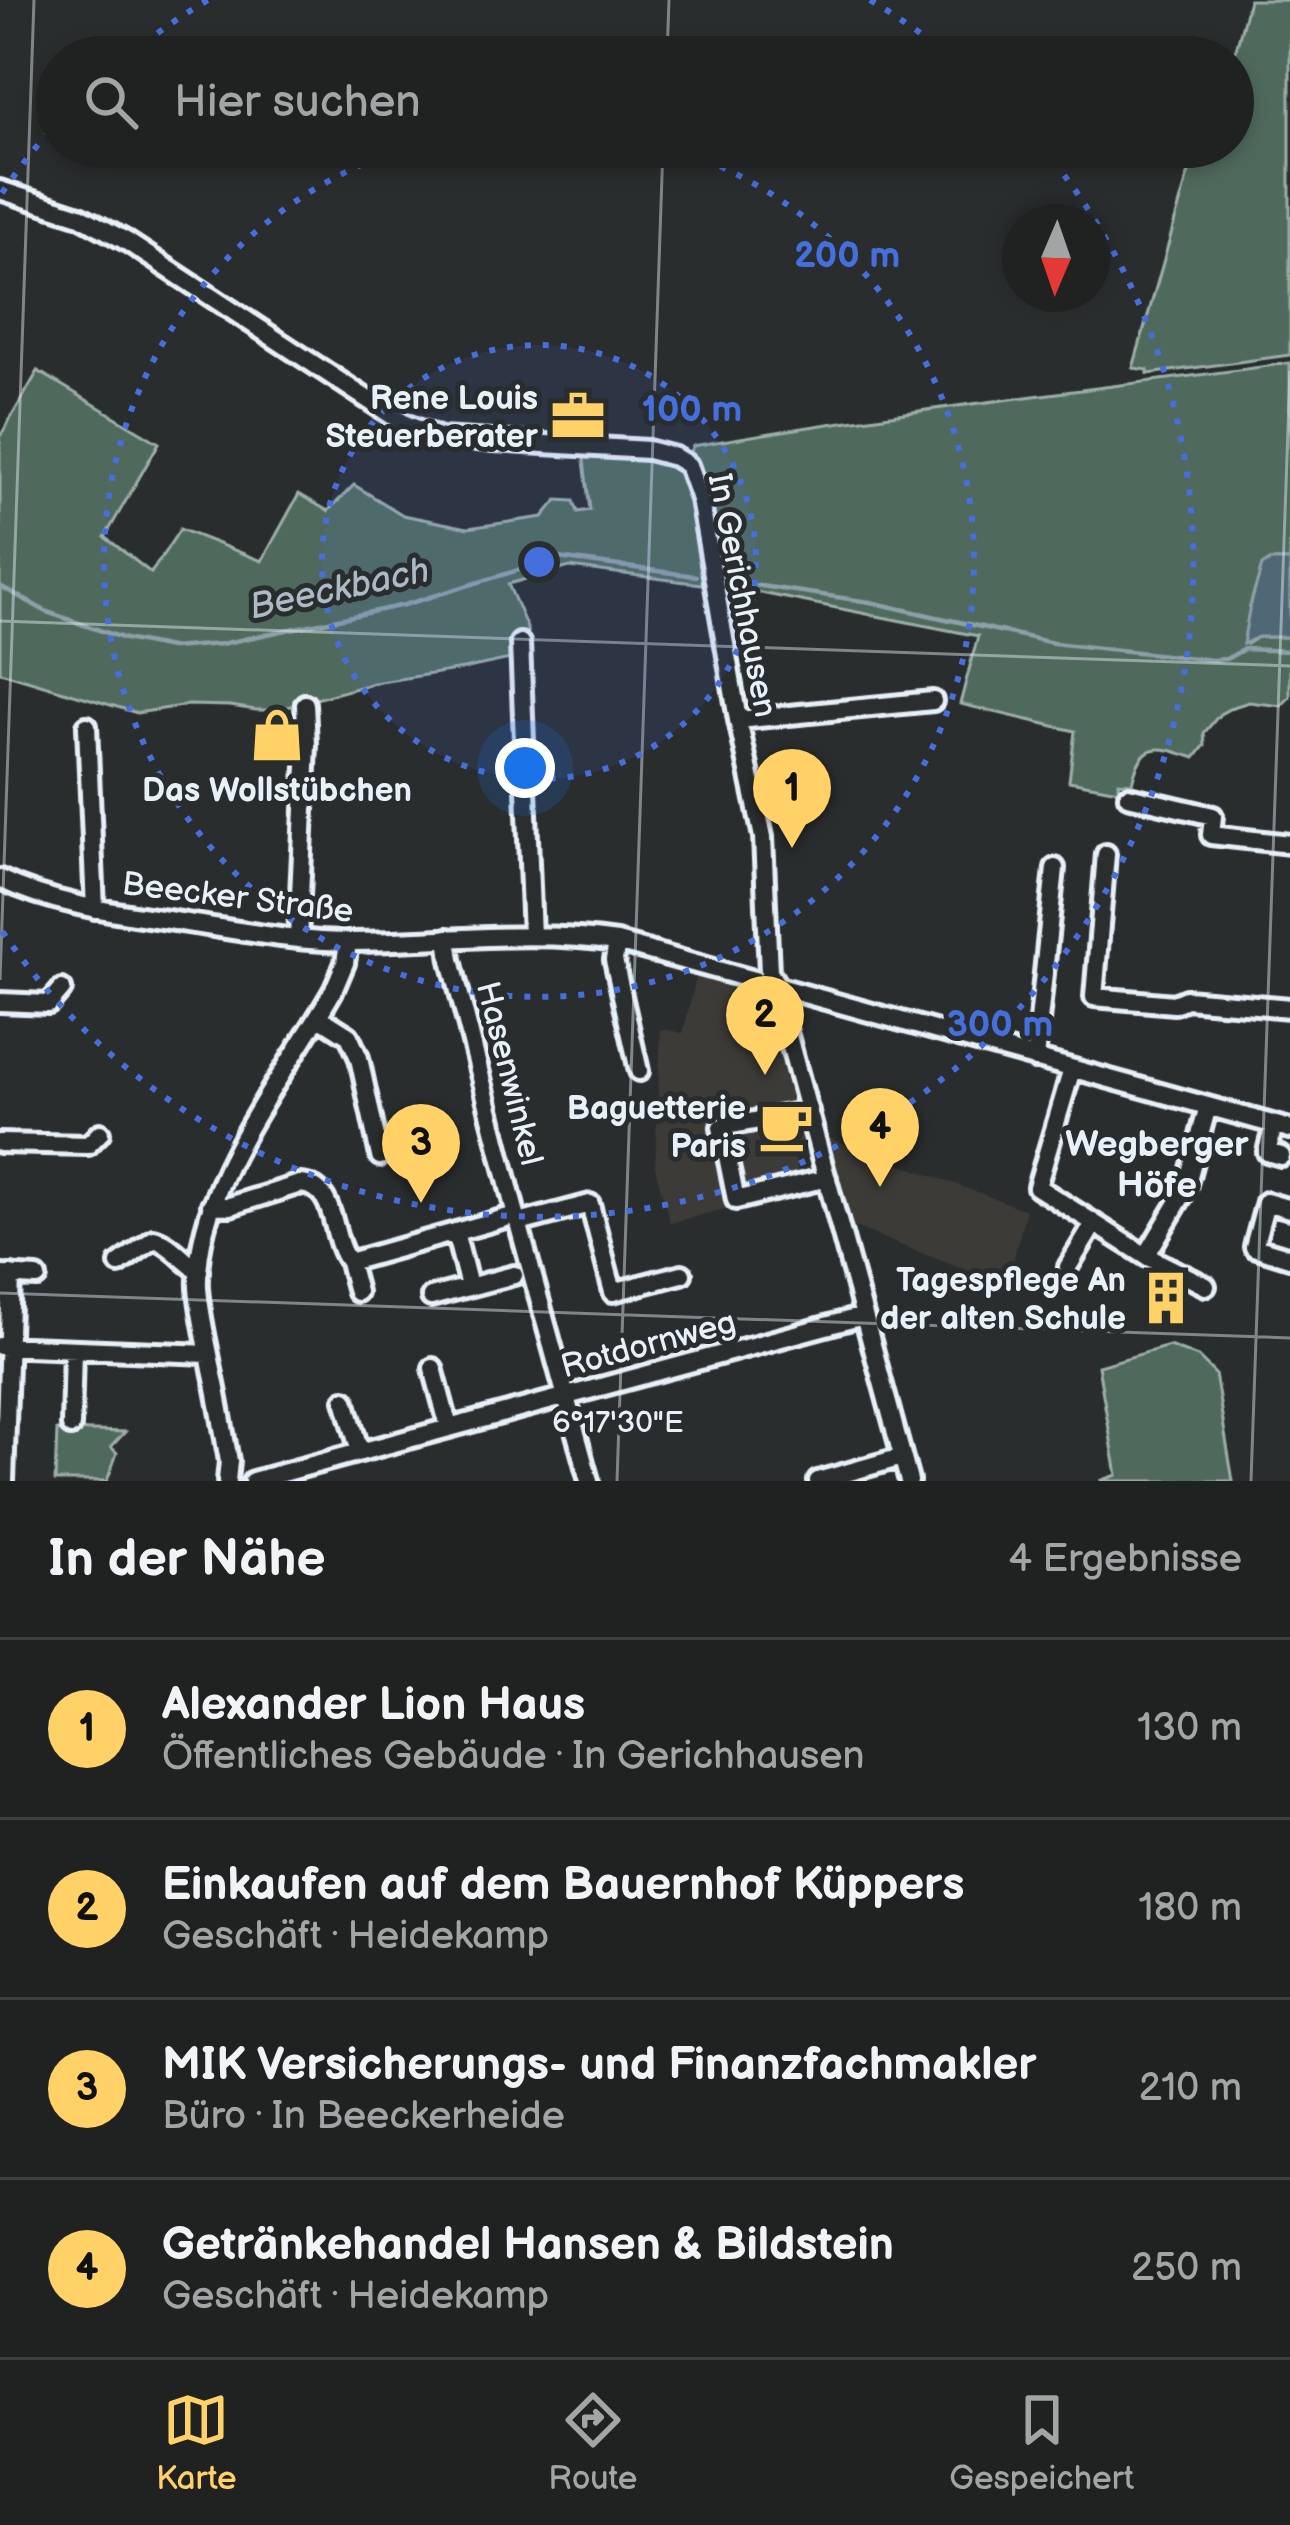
<!DOCTYPE html>
<html lang="de">
<meta charset="utf-8">
<style>
:root{--surface:#202222;--page:#2d2f2f;--text:#f1f3f6;--muted:#a2a4a5;--line:#3d3f40;--accent:#ffd166}
body{margin:0;font-family:"Balsamiq Sans",sans-serif;background:var(--page);color:var(--text)}
.compass{position:absolute;left:1002px;top:204px;width:108px;height:108px;border-radius:50%;background:var(--surface);box-shadow:0 6px 18px #0003;rotate:182deg}
.you{position:absolute;left:525px;top:768px;width:42px;height:42px;margin:-30px;border:9px solid #fff;border-radius:50%;background:#1a73e8;box-shadow:0 0 0 18px #1a73e833}
.badge{display:grid;place-items:center;width:78px;height:78px;border-radius:50%;background:var(--accent);color:#111;font-size:39px;font-weight:700}
.pin{position:absolute;translate:-50% -99px;filter:drop-shadow(0 3px 6px #0008)}
.pin::after{content:'';position:absolute;top:63px;width:42px;height:36px;background:inherit;clip-path:polygon(0 0,100% 0,50% 100%)}
.list{margin:0;padding:0;list-style:none}
h2{display:flex;justify-content:space-between;align-items:center;height:156px;margin:0;padding:0 48px;font-size:51px}
h2 small{font-size:39px;font-weight:400;color:var(--muted)}
.list li{display:grid;grid-template-columns:78px 1fr auto;gap:36px;align-items:center;box-sizing:border-box;height:180px;padding:0 48px;border-top:3px solid var(--line)}
.list b{display:block;font-size:45px;white-space:nowrap}
.list p{margin:0;font-size:39px;white-space:nowrap;color:var(--muted)}
.list em{font-size:39px;font-style:normal;color:var(--muted)}
.icon{flex:none;width:66px;height:66px;fill:none;stroke:currentColor;stroke-width:2;stroke-linecap:round;stroke-linejoin:round}
.map{position:relative;flex:none;width:1290px;height:1481px;overflow:hidden}
.search{position:absolute;background:var(--surface);box-shadow:0 6px 18px #0003;left:36px;right:36px;top:36px;height:132px;display:flex;align-items:center;gap:30px;box-sizing:border-box;padding:0 42px;border-radius:66px;color:var(--muted);font-size:45px}
.sheet{height:876px;background:var(--surface)}
nav{display:flex;justify-content:space-around;align-items:center;box-sizing:border-box;height:168px;border-top:3px solid var(--line);background:var(--surface);font-size:33px;color:var(--muted)}
nav a{display:grid;justify-items:center;gap:6px}
nav .on{color:var(--accent)}
.map>svg:first-child{display:block}
</style>
<div class="map">
<svg width="1290" height="1481" viewBox="0 0 1290 1481">
<rect width="100%" height="100%" fill="#2a2d2e"/>
<filter id="ink" filterUnits="userSpaceOnUse"><feTurbulence type="fractalNoise" baseFrequency=".00833" numOctaves="2"/><feDisplacementMap in="SourceGraphic" scale="24" xChannelSelector="R" yChannelSelector="G"/><feConvolveMatrix kernelMatrix="1 2 1 2 8 2 1 2 1" color-interpolation-filters="sRGB"/></filter>
<g filter="url(#ink)">
<!-- built -->
<path fill="#3c3b38" d="M696,978L744,991L768,1014L806,1153L794,1157L802,1189L670,1223L655,1167L661,1029L683,1033Z
M829,1138L1026,1210L1010,1272L986,1278L854,1227Z"/>
<!-- green -->
<path fill="#506b5b" stroke="#9caeaa" stroke-width="3" d="M1249,0H1290V355L1148,374V370L1133,368L1196,147H1233V60Z
M1290,363V561H1270C1252,583 1248,615 1244,643L1247,644L1258,637H1290V697L1281,706L1249,702L1233,707L1220,714L1204,733L1205,745L1195,758C1159,746 1142,739 1132,783L1119,782L1118,790L1069,781L1075,731L960,704L978,636L740,589L570,567L508,584L527,628L529,655L463,669L374,683L276,710H256L230,706L188,705L137,713L0,672V437L38,371L159,443L105,537L151,573L180,529L262,561L299,494L328,511L354,485L403,515L468,528L543,517L557,500L574,501L578,512L590,510L583,452L655,456L681,467L693,446C891,411 1091,390 1290,363Z
M1169,1346L1198,1357L1215,1374L1233,1481H1100L1117,1475L1098,1366Z
M57,1430L125,1432L111,1447L117,1453L107,1481H55Z"/>
<!-- water -->
<path fill="#506875" stroke="#8d9fa9" stroke-width="3" d="M1270,561H1290V637H1258L1243,644L1249,610L1262,566Z"/>
<g fill="none" stroke-linecap="round" stroke-linejoin="round">
<!-- stream -->
<path stroke="#8d9fa9" stroke-width="4.5" d="M741,583L870,602L1053,643L1212,660L1226,659L1244,649L1290,651
M0,586L47,612L125,639L170,648L221,644L404,605L558,558L696,576"/>
<defs>
<path id="minor" d="M0,190L80,216L126,241L405,424L441,438L648,450L675,457L688,465L700,499L738,720L763,837L769,972L782,994L785,1025L909,1481
M520,643L532,936
M738,720L933,701
M87,726L95,909
M1128,796L1213,816L1211,835L1290,844
M1106,854L1094,997L1174,1004L1186,999L1290,1008
M0,879C59,907 123,913 187,923C241,931 296,942 351,942C440,942 529,929 617,942L1290,1129
M448,938L451,960L516,1215L589,1481
M298,939L307,745L305,704
M617,942L614,960L639,1071
M0,1002L49,1004L62,989
M319,1017L349,1036L359,1058L380,1156
M1035,1059L1055,868
M1072,1069L1037,1187L1146,1256L1206,1286
M809,1111L721,1127L736,1200L827,1178
M1274,1125L1267,1152L1281,1156
M0,1143L88,1145L100,1133
M211,1205L230,1206L300,1184C339,1186 329,1238 349,1262
M1290,1209L1266,1202L1254,1247L1290,1258
M519,1223L590,1204L613,1292L682,1274
M455,1232L469,1286
M1146,1256L1185,1191L1208,1106
M119,1264L154,1239C170,1243 184,1262 199,1271
M1068,1267L1094,1224
M2,1275L37,1277
M357,1292L349,1262L516,1215
M431,1297L514,1275
M0,1346L209,1354
M433,1368L449,1427
M345,1400L360,1452
M71,1426L73,1349
M4,1481L11,1275
M227,1481L229,1461C223,1430 219,1400 212,1370C207,1342 200,1315 198,1288C194,1183 285,1077 334,989L345,963L348,942
M253,1481L863,1316
M818,1481L902,1457"/>
</defs>
<!-- minor casing -->
<use href="#minor" stroke="#e8f1f8" stroke-width="26"/>
<!-- minor -->
<use href="#minor" stroke="#2a2d2e" stroke-width="16"/>
</g>
</g>
<!-- ticks -->
<path fill="none" stroke="#e8f1f8" stroke-width="3" stroke-opacity="0.45" d="M667,57L669,0M0,621L1290,666M0,980L34,0M0,1293L1290,1338M617,1481L663,147M1251,1481L1290,371"/>
<!-- distance rings -->
<circle cx="539" cy="562" r="217" fill="#466fde" fill-opacity=".12"/>
<g fill="none" stroke="#466fde" stroke-width="6" stroke-dasharray="6 12">
<circle cx="539" cy="562" r="217"/>
<path d="M670 147A435 435 0 1 1 408 147"/>
<path d="M2 193A652 652 0 0 1 54 126M129 55A652 652 0 0 1 208 0M870 0A652 652 0 0 1 949 55M1042 147A652 652 0 1 1 2 931"/>
</g>
<!-- icons -->
<defs>
<symbol id="office-bare" viewBox="-9 -9 18 18"><path d="M-6-3h4V-5.5h4V-3h4V5H-6ZM-1-4.5V-3h2v-1.5ZM-6 0V1H6V0Z" fill="#ffd166" stroke="#2a2d2e" stroke-width="2.5" paint-order="stroke"/></symbol>
<symbol id="shop-bare" viewBox="-9 -9 18 18"><path d="M-5-2.5h2.3a2.7 3.5 0 0 1 5.4 0H5L5.5 6h-11ZM-1.5-2.5h3a1.5 2.3 0 0 0-3 0Z" fill="#ffd166" stroke="#2a2d2e" stroke-width="2.5" paint-order="stroke"/></symbol>
<symbol id="cafe-bare" viewBox="-9 -9 18 18"><path d="M-5.5-4.5H6V0H3Q3 3.5 0 3.5H-2.5Q-5.5 3.5-5.5 0ZM3-3.2v2h1.7v-2ZM-6 4.5H4V6H-6Z" fill="#ffd166" stroke="#2a2d2e" stroke-width="2.5" paint-order="stroke"/></symbol>
<symbol id="building-bare" viewBox="-9 -9 18 18"><path d="M-4-6H4V6H1V3H-1V6H-4ZM-2.5-4.3h1.7v1.8h-1.7ZM.8-4.3h1.7v1.8H.8ZM-2.5-1h1.7V.8h-1.7ZM.8-1h1.7V.8H.8Z" fill="#ffd166" stroke="#2a2d2e" stroke-width="2.5" paint-order="stroke"/></symbol>
</defs>
<g fill-rule="evenodd">
<use href="#office-bare" x="540" y="378" width="76" height="76"/>
<use href="#shop-bare" x="239" y="697" width="76" height="76"/>
<use href="#cafe-bare" x="748" y="1088" width="76" height="76"/>
<use href="#building-bare" x="1128" y="1260" width="76" height="76"/>
</g>
<g text-anchor="middle" stroke-width="10" stroke-linejoin="round" paint-order="stroke">
<!-- poi labels -->
<g font-size="33" font-weight="bold" fill="#e8f1f8" stroke="#2a2d2e" text-anchor="end">
<text x="538" y="409">Rene Louis<tspan x="538" dy="38">Steuerberater</tspan></text>
<text x="277" y="801" text-anchor="middle">Das Wollstübchen</text>
<text x="746" y="1119">Baguetterie<tspan x="746" dy="38">Paris</tspan></text>
<text x="1126" y="1291">Tagespflege An<tspan x="1126" dy="38">der alten Schule</tspan></text>
</g>
<!-- street labels -->
<g font-size="33" fill="#e8f1f8" stroke="#2a2d2e">
<text transform="translate(744 595) rotate(79)" y="12">In Gerichhausen</text>
<text transform="translate(238 896) rotate(7)" y="12">Beecker Straße</text>
<text transform="translate(511 1073) rotate(76)" y="12">Hasenwinkel</text>
<text transform="translate(648 1343) rotate(-15)" y="12">Rotdornweg</text>
</g>
<!-- water labels -->
<g font-size="36" font-style="italic" fill="#abbac4" stroke="#2a2d2e">
<text transform="translate(339 587) rotate(-12)" y="13">Beeckbach</text>
</g>
<!-- neighbourhood labels -->
<g font-size="36" font-weight="bold" fill="#e8f1f8" stroke="#2a2d2e">
<text x="1157" y="1156">Wegberger<tspan x="1157" dy="41">Höfe</tspan></text>
</g>
</g>
<g font-size="30" text-anchor="middle" fill="#e8f1f8" stroke="#2a2d2e" stroke-width="10" stroke-linejoin="round" paint-order="stroke">
<text x="618" y="1432">6°17'30"E</text>
</g>
<circle cx="539" cy="562" r="18" fill="#466fde" stroke="#2a2d2e" stroke-width="6"/>
<g font-size="36" text-anchor="middle" font-weight="bold" fill="#466fde" stroke="#2a2d2e" stroke-width="10" stroke-linejoin="round" paint-order="stroke">
<text x="847" y="267">200 m</text>
<text x="692" y="421">100 m</text>
<text x="1000" y="1036">300 m</text>
</g>
</svg>
<svg class="compass" viewBox="-18 -18 36 36"><path d="M0-13l5 13h-10z" fill="#e53935"/><path d="M0 13l5-13h-10z" fill="#a2a4a5"/></svg>
<div class="you"></div>
<div class="pin badge" style="left:792px;top:848px">1</div>
<div class="pin badge" style="left:765px;top:1075px">2</div>
<div class="pin badge" style="left:421px;top:1203px">3</div>
<div class="pin badge" style="left:880px;top:1187px">4</div>
<div class="search"><svg class="icon" aria-label="search" viewBox="0 0 24 24"><circle cx="10" cy="10" r="6"/><path d="M15 15l6 6"/></svg>Hier suchen</div>
</div>
<section class="sheet">
<h2>In der Nähe<small>4 Ergebnisse</small></h2>
<ul class="list">
<li><span class="badge">1</span><div><b>Alexander Lion Haus</b><p>Öffentliches Gebäude · In Gerichhausen</p></div><em>130 m</em></li>
<li><span class="badge">2</span><div><b>Einkaufen auf dem Bauernhof Küppers</b><p>Geschäft · Heidekamp</p></div><em>180 m</em></li>
<li><span class="badge">3</span><div><b>MIK Versicherungs- und Finanzfachmakler</b><p>Büro · In Beeckerheide</p></div><em>210 m</em></li>
<li><span class="badge">4</span><div><b>Getränkehandel Hansen &amp; Bildstein</b><p>Geschäft · Heidekamp</p></div><em>250 m</em></li>
</ul>
</section>
<nav>
<a class="on"><svg class="icon" aria-label="map" viewBox="0 0 24 24"><path d="M3 6l6-2 6 2 6-2v14l-6 2-6-2-6 2zM9 4v14M15 6v14"/></svg>Karte</a>
<a><svg class="icon" aria-label="directions" viewBox="0 0 24 24"><path d="M12 3l9 9-9 9-9-9zM9 14v-3h6M13 9l2 2-2 2"/></svg>Route</a>
<a><svg class="icon" aria-label="saved" viewBox="0 0 24 24"><path d="M7 4h10v16l-5-4-5 4z"/></svg>Gespeichert</a>
</nav>
